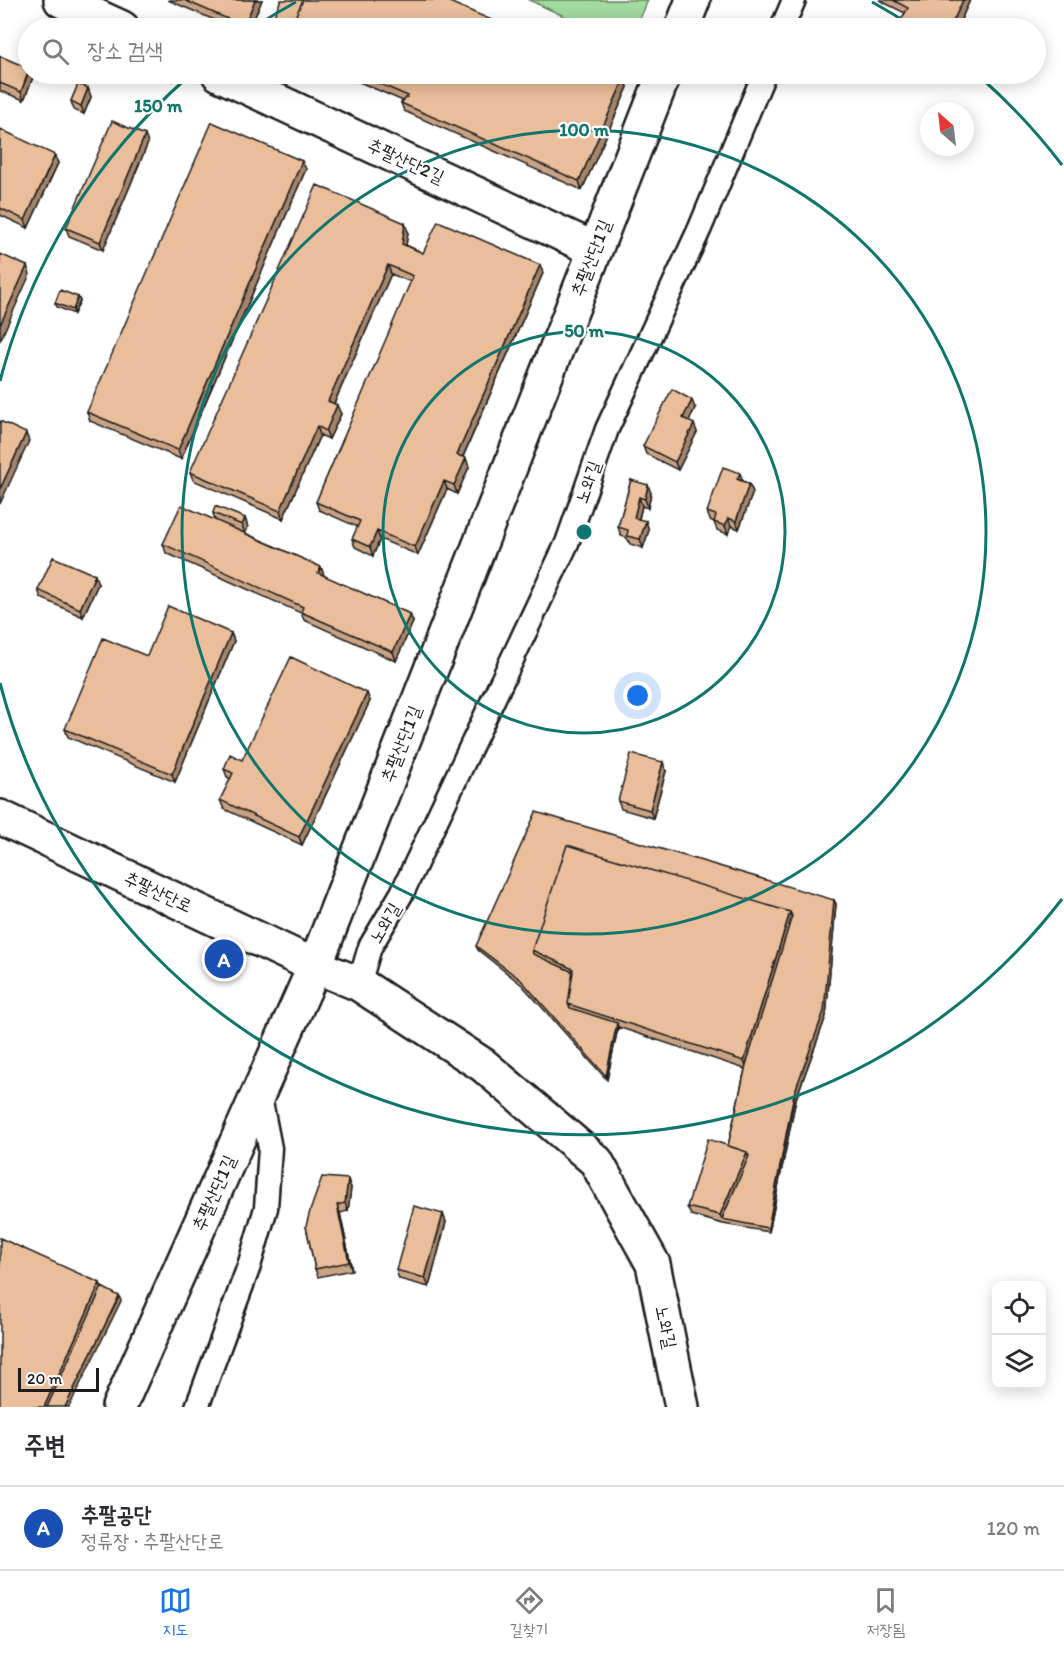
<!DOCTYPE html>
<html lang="ko">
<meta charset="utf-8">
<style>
:root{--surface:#fff;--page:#f2f2f3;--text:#2b2b33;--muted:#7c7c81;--line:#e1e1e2;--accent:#1a73e8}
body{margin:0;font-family:Itim,"Poor Story",sans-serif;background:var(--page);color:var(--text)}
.controls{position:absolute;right:18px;bottom:18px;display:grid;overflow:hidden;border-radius:12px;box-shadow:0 3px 15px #0003}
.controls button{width:54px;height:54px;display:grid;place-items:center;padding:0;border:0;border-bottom:2px solid var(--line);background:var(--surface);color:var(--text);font:30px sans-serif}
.compass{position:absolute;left:920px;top:102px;width:54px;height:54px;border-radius:50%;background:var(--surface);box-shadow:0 3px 15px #0003;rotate:332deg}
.scale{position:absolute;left:18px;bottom:15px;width:81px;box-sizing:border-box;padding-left:6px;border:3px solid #1c1c1c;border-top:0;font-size:16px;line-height:21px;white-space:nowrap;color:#1c1c1c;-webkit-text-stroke:4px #fff;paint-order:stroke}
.you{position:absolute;left:638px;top:696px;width:21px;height:21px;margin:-15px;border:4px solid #fff;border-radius:50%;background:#1a73e8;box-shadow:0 0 0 9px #1a73e833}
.badge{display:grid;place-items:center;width:39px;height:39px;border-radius:50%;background:var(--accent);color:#fff;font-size:20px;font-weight:700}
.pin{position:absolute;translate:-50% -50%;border:3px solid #fff;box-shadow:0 2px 6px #0006}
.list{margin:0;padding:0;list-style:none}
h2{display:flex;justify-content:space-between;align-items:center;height:78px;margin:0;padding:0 24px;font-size:26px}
h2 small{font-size:20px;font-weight:400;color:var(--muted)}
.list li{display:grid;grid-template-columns:39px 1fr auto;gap:18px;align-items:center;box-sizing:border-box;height:84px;padding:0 24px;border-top:2px solid var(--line)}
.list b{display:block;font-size:22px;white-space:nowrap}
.list p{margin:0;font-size:20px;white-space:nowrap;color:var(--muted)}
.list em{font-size:20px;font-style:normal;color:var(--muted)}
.icon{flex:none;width:33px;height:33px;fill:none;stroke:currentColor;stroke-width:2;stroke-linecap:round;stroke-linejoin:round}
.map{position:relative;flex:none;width:1064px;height:1407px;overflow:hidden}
.search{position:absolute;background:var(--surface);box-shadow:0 3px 15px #0003;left:18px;right:18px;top:18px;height:66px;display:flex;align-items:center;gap:15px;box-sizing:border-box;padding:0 21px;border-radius:33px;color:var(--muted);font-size:22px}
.sheet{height:162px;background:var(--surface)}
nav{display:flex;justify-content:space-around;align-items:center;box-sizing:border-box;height:84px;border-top:2px solid var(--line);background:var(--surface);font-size:16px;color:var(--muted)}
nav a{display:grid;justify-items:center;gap:3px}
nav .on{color:var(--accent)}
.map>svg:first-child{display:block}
</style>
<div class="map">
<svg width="1064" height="1407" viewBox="0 0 1064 1407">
<rect width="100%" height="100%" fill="#fff"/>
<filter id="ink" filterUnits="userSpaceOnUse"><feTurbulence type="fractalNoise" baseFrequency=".0167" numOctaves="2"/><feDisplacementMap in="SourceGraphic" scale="12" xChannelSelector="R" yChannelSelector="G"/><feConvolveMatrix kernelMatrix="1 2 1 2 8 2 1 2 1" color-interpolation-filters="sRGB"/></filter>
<g filter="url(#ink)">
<!-- green -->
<path fill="#a2dba0" stroke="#5f7c5e" stroke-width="1.5" d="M529,0H648L636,28H590Z"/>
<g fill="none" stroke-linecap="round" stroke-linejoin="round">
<defs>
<path id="street" d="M782,28L794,0
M359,984L370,947L402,893L567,543L607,429L700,228L764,74
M197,1407L249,1266L266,1208L270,1148L259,1092"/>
<path id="secondary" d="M61,0L122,28
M682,28L693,0
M219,74L594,249
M0,817L315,966L359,984L483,1065L596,1161L653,1264L682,1407
M119,1407L315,966L664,74"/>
</defs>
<!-- street casing -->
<use href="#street" stroke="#1c1c1c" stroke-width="27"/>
<!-- secondary casing -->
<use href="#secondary" stroke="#1c1c1c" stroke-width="38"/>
<!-- street -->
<use href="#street" stroke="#fff" stroke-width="22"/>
<!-- secondary -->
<use href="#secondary" stroke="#fff" stroke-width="33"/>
</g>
<!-- wall -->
<path fill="#c9a384" stroke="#1c1c1c" stroke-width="1.5" d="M168,0H262L250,28H233Z
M879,0H970L957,28H900L898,25L905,13Z
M0,56L33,77L24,100L0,91Z
M341,74H613L624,79L628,87L582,190L404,111L401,103L403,101Z
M88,88L91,97L84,114L74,110L71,101Z
M0,129L58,163L28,228L0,215Z
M148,143L103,250L69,236L66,228Z
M306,169L181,459L90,421L87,412Z
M408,232L406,245L423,253L540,265L543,273L463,457L469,467L457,494L447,489L418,555L380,539L373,556L355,547L352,539L358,527L319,510L316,502L411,282L391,274L334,404L341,414L329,439L320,435L283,519L193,480L190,472Z
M78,297L80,301L74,314L57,307L55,303Z
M695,408L689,421L697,432L678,470L646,454L643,446Z
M631,480L651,493L648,508L642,506L639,519L649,530L643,548L630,544L627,538L621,536L618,527Z
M743,481L749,484L753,492L739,529L731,526L728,534L717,530L714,522L710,520L707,512Z
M213,513L245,518L248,527L245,533L321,567L324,576L410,614L413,622L396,661L304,620L301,613L166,553L163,544L215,520Z
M98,584L83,617L41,598L38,590Z
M231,633L234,641L175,782L68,737L65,729L147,656Z
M370,701L302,845L224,809L220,800L231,779L227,777L224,769Z
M666,771L653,818L621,809L618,801Z
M834,900L836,904L826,1016L796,1099L769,1232L723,1224L691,1215L687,1207L728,1146L745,1069L618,1027L607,1080L522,985L478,950L476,946Z
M351,1188L348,1211L340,1213L352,1270L318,1277L315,1269L306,1226Z
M443,1214L446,1222L429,1287L399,1279L396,1270Z"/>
<!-- shaded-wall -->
<path fill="#a4856c" stroke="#1c1c1c" stroke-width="1.5" d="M255,0H262L250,28H245L244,26Z
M963,0H970L957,28H950Z
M28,74H32L33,77L24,100L21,92Z
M624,79L628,87L582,190L579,181Z
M88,88L91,97L84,114L81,106Z
M145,135L148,143L103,250L100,242Z
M55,155L58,163L28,228L25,220Z
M302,161L306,169L181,459L178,450Z
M405,223L408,232L405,252L402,244Z
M388,265L391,274L331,410L328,401Z
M540,265L543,273L460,463L457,455Z
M27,266L30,274L0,341V325Z
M78,297L80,301L74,314L73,310Z
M692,400L695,408L686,427L683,418Z
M337,405L341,414L329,439L326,431Z
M694,424L697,432L678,470L675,462Z
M317,426L320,435L283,519L280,511Z
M26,433L29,441L0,504V489Z
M466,458L469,467L457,494L454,485Z
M740,473L743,481L737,479Z
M444,481L447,489L418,555L415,547Z
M749,484L753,492L739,529L736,521Z
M648,485L651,493L648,508L645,499Z
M639,497L642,506L637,526L634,518Z
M245,518L248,527L245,534L242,525Z
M728,518L731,526L728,534L725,526Z
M646,521L649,530L643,548L640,539Z
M377,531L380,539L373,556L370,547Z
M321,567L324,575L321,582L318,573Z
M95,575L98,584L83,617L80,609Z
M410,614L413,622L396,661L393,652Z
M231,633L234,641L175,782L172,774Z
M367,693L370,701L302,845L299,837Z
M663,762L666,771L653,818L650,810Z
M834,900L836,904L826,1016L796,1099L769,1232L768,1228Z
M790,912L793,921L747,1070L744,1061Z
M617,1023L618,1028L607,1080L606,1076Z
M747,1152L750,1160L722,1219L720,1215Z
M348,1179L351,1188L348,1211L345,1203Z
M337,1205L340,1213L352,1270L349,1262Z
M443,1214L446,1222L429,1287L425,1278Z
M100,1283L103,1292L51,1407H44Z
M119,1296L121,1301L69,1407H65Z"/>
<!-- building -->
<path fill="#eabe9a" stroke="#1c1c1c" stroke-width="1.5" d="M184,0H255L244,26Z
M281,0H303L290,28H268Z
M303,0H445L510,28H290Z
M893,0H963L950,28L946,27V28H906L898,25L908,8Z
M0,56L28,68V73L21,92L0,83Z
M357,74H613L624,79L579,181L401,103L408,96Z
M78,84L88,88L81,106L71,101Z
M112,121L145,135L100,242L66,228Z
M212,122L302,161L178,450L87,412Z
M0,129L55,155L25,220L0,208Z
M317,185L405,223L402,244L423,253L438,221L540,265L457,455L466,458L454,485L444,481L415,547L377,531L370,547L352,539L360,521L316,502L413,276L388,265L328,401L337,405L326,431L317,426L280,511L190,472Z
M0,254L27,266L0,325Z
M60,290L78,297L73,310L55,303Z
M672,389L692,400L683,418L694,424L675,462L643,446Z
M0,421L26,433L0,489Z
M723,467L740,473L737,479L749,484L736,521L728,518L725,526L714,522L716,515L707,512Z
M631,480L648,485L645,499L639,497L634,518L646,521L640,539L627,536L628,530L618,527Z
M181,505L321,567L318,573L410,614L393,652L301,612L303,607L163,544Z
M215,506L245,518L242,525L213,513Z
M53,557L95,575L80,609L38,590Z
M168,606L231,633L172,774L65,729L103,638L147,656Z
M291,657L367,693L299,837L220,800L233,773L224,769L230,754L242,760Z
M631,754L663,762L650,810L618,801Z
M536,812L834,900L824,1011L794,1094L768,1228L722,1219L749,1156L747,1152L728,1146L746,1065L792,916L790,912L567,845L532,950L533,954L573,972L568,1004L570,1008L617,1023L606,1076L521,980L476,946Z
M567,845L790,912L744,1061L568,1004L573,969L532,950Z
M708,1139L747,1152L720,1215L687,1207Z
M322,1177L348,1179L345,1203L337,1205L349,1262L315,1269L306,1226L310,1211Z
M414,1206L443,1214L425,1278L396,1270Z
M0,1238L100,1283L44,1407H0Z
M102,1287L119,1296L65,1407H47Z"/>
</g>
<!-- distance rings -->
<g fill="none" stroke="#0f766e" stroke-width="3">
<circle cx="584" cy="532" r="201"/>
<circle cx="584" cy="532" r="402"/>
<path d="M1062 899A603 603 0 0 1 0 683M0 381A603 603 0 0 1 188 77M256 26A603 603 0 0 1 296 2M872 2A603 603 0 0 1 912 26M980 77A603 603 0 0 1 1062 165"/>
</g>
<g text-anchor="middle" stroke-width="4.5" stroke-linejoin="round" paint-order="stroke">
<!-- street labels -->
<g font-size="18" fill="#1c1c1c" stroke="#fff">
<text transform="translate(406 161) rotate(25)" y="6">추팔산단2길</text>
<text transform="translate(591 258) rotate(-69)" y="6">추팔산단1길</text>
<text transform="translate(588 482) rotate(-71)" y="6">노와길</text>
<text transform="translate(401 744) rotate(-69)" y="6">추팔산단1길</text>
<text transform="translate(158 892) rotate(25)" y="6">추팔산단로</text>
<text transform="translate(385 923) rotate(-60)" y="6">노와길</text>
<text transform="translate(214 1193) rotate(-66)" y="6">추팔산단1길</text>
<text transform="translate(666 1327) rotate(78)" y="6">노와길</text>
</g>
</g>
<circle cx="584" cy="532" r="9" fill="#0f766e" stroke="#fff" stroke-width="3"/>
<g font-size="18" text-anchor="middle" font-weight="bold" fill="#0f766e" stroke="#fff" stroke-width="4.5" stroke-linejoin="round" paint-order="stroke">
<text x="158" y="112">150 m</text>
<text x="584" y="136">100 m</text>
<text x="584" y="337">50 m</text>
</g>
</svg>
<div class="controls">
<button><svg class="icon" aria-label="locate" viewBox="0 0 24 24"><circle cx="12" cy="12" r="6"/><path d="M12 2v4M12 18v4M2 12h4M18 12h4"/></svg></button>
<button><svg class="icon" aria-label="layers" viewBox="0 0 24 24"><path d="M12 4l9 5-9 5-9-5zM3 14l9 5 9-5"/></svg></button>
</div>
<svg class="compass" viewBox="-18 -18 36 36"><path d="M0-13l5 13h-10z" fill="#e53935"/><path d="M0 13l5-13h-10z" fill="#7c7c81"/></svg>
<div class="scale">20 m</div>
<div class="you"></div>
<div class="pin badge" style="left:224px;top:959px;background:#1a4fb4">A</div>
<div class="search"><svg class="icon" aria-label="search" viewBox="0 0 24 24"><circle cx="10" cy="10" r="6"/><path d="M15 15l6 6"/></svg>장소 검색</div>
</div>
<section class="sheet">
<h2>주변<small></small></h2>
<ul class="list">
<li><span class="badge" style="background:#1a4fb4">A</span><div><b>추팔공단</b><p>정류장 · 추팔산단로</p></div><em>120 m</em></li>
</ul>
</section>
<nav>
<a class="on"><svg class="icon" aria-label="map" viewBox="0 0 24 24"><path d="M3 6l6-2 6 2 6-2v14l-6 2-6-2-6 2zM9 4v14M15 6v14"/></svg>지도</a>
<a><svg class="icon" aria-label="directions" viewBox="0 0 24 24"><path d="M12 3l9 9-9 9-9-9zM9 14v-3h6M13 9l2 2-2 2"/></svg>길찾기</a>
<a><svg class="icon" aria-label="saved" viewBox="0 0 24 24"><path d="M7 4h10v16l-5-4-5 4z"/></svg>저장됨</a>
</nav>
